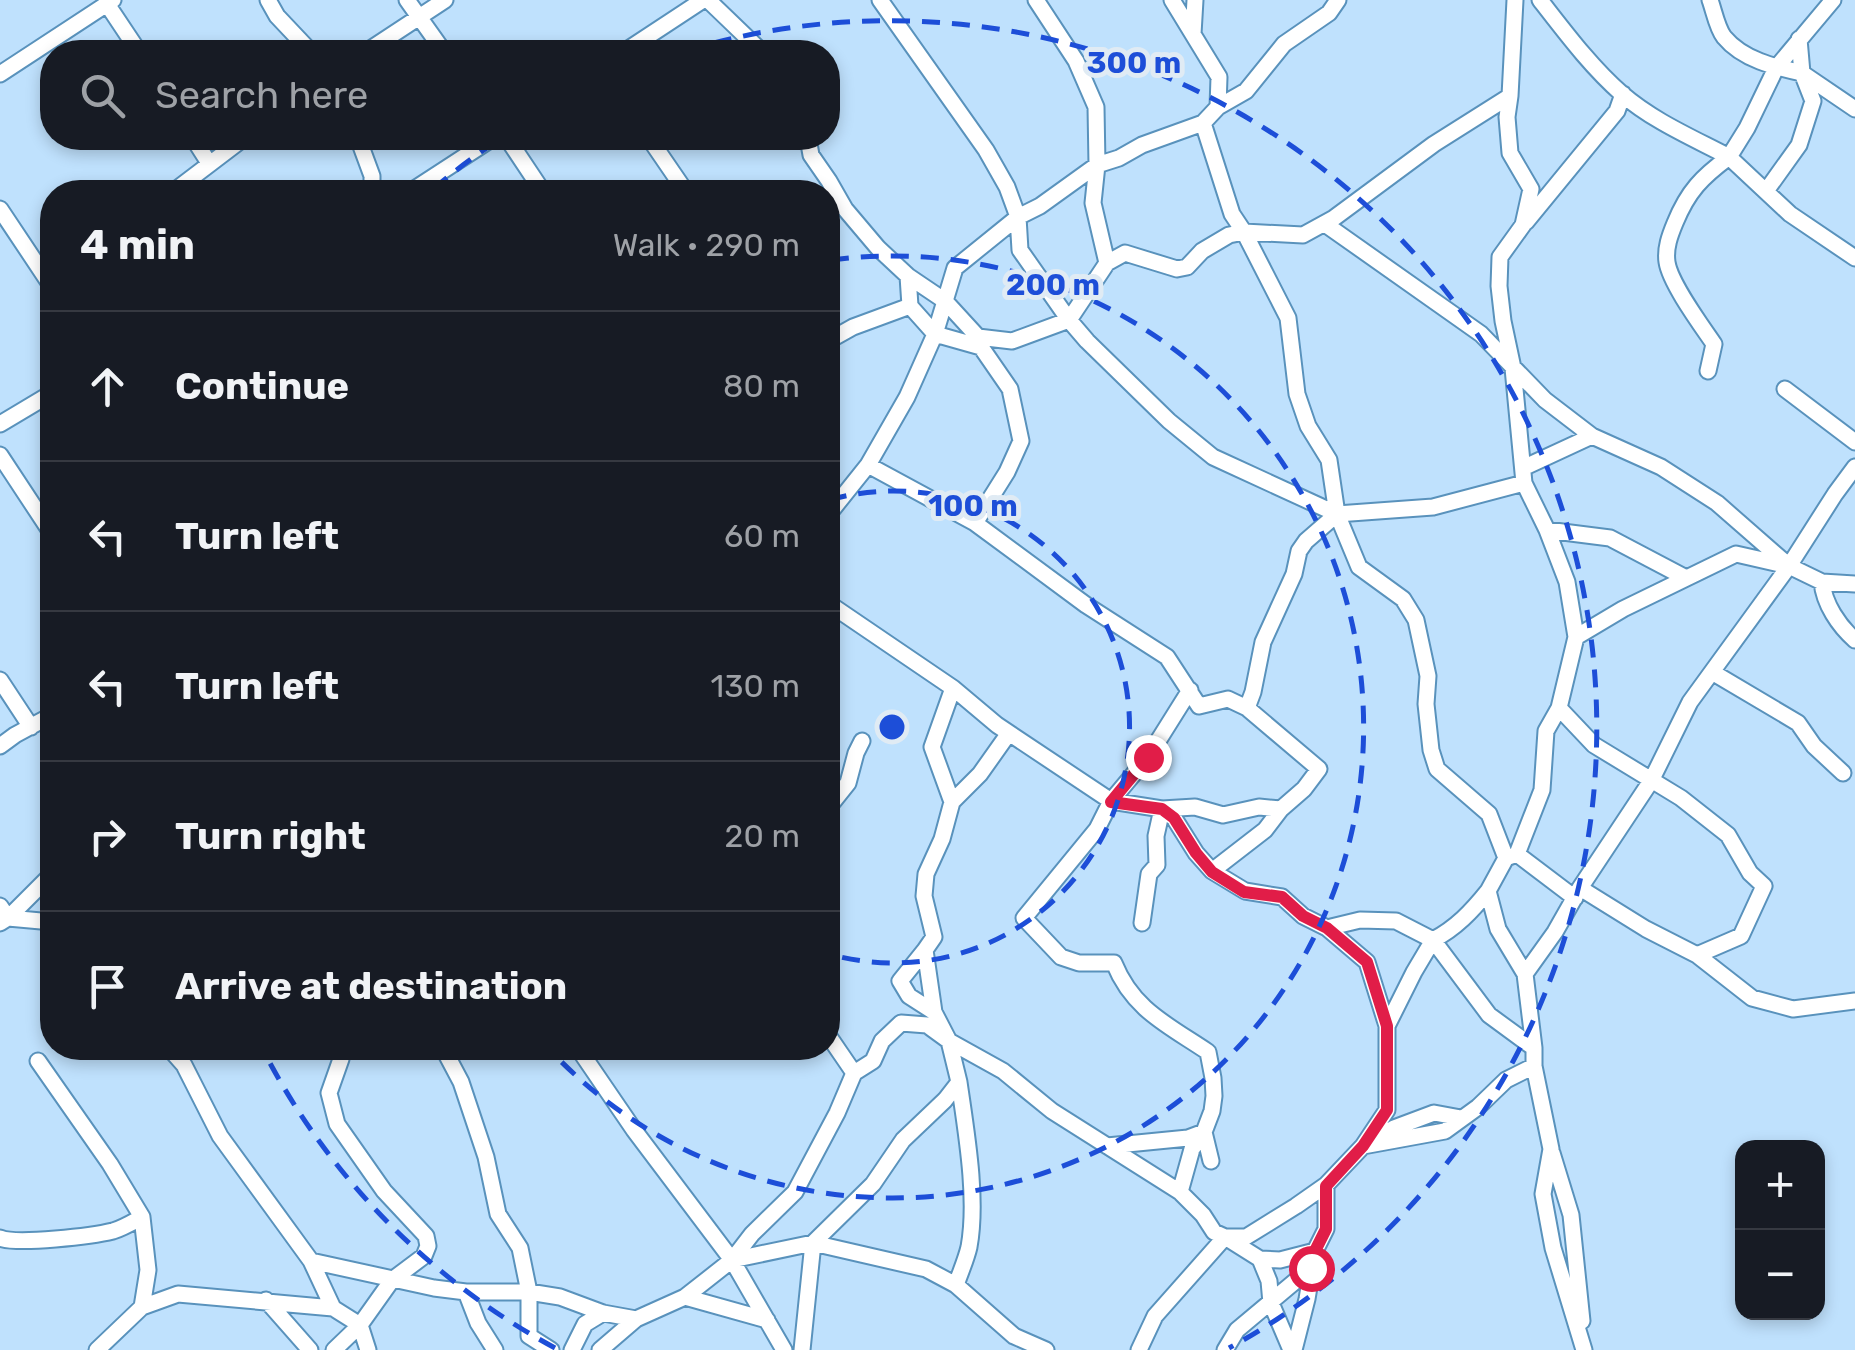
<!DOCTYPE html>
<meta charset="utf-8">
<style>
:root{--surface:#171b24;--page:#20242c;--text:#f1f3f6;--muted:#9ea1a6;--line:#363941}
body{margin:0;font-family:Rubik,sans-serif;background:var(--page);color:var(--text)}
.controls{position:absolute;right:30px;bottom:30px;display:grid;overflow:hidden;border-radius:20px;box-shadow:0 5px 15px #0003}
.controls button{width:90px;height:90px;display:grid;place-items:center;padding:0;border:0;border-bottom:2px solid var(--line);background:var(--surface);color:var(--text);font:50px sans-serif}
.stop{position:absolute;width:30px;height:30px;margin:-22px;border:8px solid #e11d48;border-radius:50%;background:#fff}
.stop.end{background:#e11d48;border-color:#fff;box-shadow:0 2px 10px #0008}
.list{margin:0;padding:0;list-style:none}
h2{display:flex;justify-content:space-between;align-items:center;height:130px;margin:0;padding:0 40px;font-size:42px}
h2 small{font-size:32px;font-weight:400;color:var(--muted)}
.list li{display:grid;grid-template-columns:65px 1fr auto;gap:30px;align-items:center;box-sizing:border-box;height:150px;padding:0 40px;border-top:2px solid var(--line)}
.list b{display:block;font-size:38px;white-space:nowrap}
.list em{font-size:32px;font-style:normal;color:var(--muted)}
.icon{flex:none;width:55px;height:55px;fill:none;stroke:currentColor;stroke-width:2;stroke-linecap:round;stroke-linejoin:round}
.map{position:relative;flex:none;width:1855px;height:1350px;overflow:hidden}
.search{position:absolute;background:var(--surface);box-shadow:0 5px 15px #0003;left:40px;top:40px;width:800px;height:110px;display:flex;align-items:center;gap:25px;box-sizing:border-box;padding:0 35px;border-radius:40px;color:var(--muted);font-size:38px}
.panel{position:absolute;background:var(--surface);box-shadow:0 5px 15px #0003;left:40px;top:180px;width:800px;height:880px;border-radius:40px}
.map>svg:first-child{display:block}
</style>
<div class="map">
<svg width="1855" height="1350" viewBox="0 0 1855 1350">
<rect width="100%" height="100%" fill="#bfe1fd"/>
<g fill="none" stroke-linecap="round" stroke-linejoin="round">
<defs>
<path id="street" d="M268,0L277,16L311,52
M407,0L444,52
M708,0L762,52
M880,0L986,150L1007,187L1018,217L1020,250L1069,320L1087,341L1169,421L1213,457L1337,514L1433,507L1524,483
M1515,0L1510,96L1507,117L1510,153L1531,189L1523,225L1500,257L1499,286L1503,321L1513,368L1524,483L1547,530L1567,582L1576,637L1559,708L1546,731L1542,790L1517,854L1506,858L1488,891L1498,929L1525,974L1534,1048V1066L1551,1149L1543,1194L1553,1248L1584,1350
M1540,0C1565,32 1591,67 1622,94C1653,121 1693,138 1729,157C1702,177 1688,191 1675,223C1670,235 1665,248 1667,262C1670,283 1701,325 1714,344L1708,371
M1710,0C1714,11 1717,28 1724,37C1743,60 1775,67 1802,73L1813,101L1799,145L1766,191
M1833,0L1776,68L1747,128L1729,157L1790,214L1855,258
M107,4L139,52
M1193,34L1195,0
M1799,39L1802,73L1855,109
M366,52L445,0
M624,52L703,0
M0,74L113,0
M1218,107L1246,91L1284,44L1329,13L1338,0
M1203,123L1232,214L1244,232L1288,318L1297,394L1308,426L1329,460L1337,514L1359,567L1403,599L1416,620L1428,676L1426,704L1431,750L1437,769L1489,814L1506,858
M193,138L209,163
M358,138L372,176V192
M507,138L543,192
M649,138L686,192
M808,138L811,155L829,181L845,209L878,248L908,276L910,306L935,334L907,397L868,465L975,523L1086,605L1167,657L1199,706L1228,699L1247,708L1319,769L1304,789L1281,809L1265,830L1212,871
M173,192L244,138
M410,192L493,138
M0,209L52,287
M1526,222L1617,111L1623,94
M1325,224L1481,334L1545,400L1592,436L1661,467L1717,503L1789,566L1822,582L1855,584
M1107,263L1125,253L1177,269L1187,267L1202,251L1229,235L1244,232L1303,235L1334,218L1434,144L1510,96
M908,276L945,301L978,337L1012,341L1069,320L1107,263L1093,203L1097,165L1096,107L1076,61L1036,0
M828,341L853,327L910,306
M1785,389L1855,442
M0,424L52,393
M0,455L52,534
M1523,468L1592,436
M828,515L868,465
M975,523L1007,472L1021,441L1010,389L981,347L935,334L955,268L1018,217L1040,206L1097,165L1119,158L1142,145L1203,123L1218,107L1219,77L1172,0
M1547,530L1610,538L1686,578
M1822,582C1824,604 1839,626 1855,640
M828,603L953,688L997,725L1111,801L1162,809L1174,818L1196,853L1212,871L1245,891L1282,897L1303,916L1327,928L1367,962L1387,1026
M1576,637L1623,609L1736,554L1789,566L1835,494L1855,467
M1712,672L1798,723L1814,746L1843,773
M0,680L31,727
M1190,690L1148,757L1111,801L1097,829L1024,918L1061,957L1079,963H1114C1133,1010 1168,1025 1208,1052L1213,1078L1214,1096L1212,1111L1204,1132L1211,1161
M1247,708L1253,692L1263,642L1294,574L1299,551L1306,541L1337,514
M1559,708L1594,745L1681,798L1728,835L1750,873L1764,886L1741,936L1697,955L1646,929L1580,888
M0,746L15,735L52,715
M952,802L980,774L1009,733
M828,808L848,783L856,753L862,741
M1517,854L1575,898
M0,906L8,918L52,922
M0,923L8,918L52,874
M1142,923L1149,874L1157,865L1156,836L1162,809L1195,807L1223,815L1259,807L1281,809
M1327,928L1360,920L1396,921L1433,940C1456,928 1472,911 1488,891
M925,950L900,981L909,996L934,1012
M1697,955L1752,998L1793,1009L1855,1001
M1525,974L1555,932L1580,888L1651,781L1690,702L1789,566
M169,1048L184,1065L220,1136L311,1261L333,1308L360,1325L368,1350
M443,1048L461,1082L486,1157L498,1214L520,1248L529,1292V1336L551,1350
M578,1048L634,1130L732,1260L784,1350
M38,1061L110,1164L142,1217L148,1270L142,1307L97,1350
M854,1073L873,1061L882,1041L901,1023L927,1025L949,1041L1003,1071L1052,1111L1180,1192L1203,1215L1214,1232L1225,1237H1246L1296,1206L1326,1185L1363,1146L1445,1131L1478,1107L1506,1080L1534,1066
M1375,1139L1394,1128L1434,1113L1461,1118
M1107,1146L1188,1138L1204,1132
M1363,1146L1387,1110V1026L1414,972L1433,940L1489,1015L1534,1048
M1552,1153L1571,1215L1582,1321
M1180,1192L1192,1149L1204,1132
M0,1238C17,1245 93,1236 113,1231C123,1228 133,1222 142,1217
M1260,1259L1280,1260L1315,1251
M732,1260L752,1234L795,1192L837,1113L854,1073L828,1035
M311,1261L434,1288L466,1292H529L560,1297L603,1313L636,1319L685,1297L732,1260L813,1243L926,1269L956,1285L1014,1336L1046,1350
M956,1285C960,1273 966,1260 969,1247C978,1198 966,1131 959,1082
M466,1292L478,1323L495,1350
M685,1297L767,1320
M266,1300L310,1350
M142,1307L178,1294L333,1308
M334,1350L360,1325L392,1280L424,1256L428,1246L426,1236L384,1191L337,1124L329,1093L341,1059L342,1048
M572,1350L585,1324L603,1313
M600,1350L636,1319
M802,1350L813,1243L873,1184L903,1140L945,1100L959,1082L949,1041L934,1012L925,950L934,937L924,896L926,874L942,839L952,802L932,747L953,688
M1139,1350L1155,1316L1225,1237L1260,1259L1269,1281L1271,1303L1291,1350
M1225,1350L1237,1330L1311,1268
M1294,1350L1307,1299L1315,1251L1326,1229V1185"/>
</defs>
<!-- street casing -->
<use href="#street" stroke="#5992bc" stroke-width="19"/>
<!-- street -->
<use href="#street" stroke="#fff" stroke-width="15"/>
</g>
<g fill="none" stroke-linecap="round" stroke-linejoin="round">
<!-- route -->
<path stroke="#e11d48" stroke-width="12" d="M1148,757L1111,802L1162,809L1174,818L1196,853L1212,872L1244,892L1282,897L1303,916L1327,928L1367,962L1387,1026V1110L1363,1146L1326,1186V1229L1315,1251L1311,1268"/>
</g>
<!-- distance rings -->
<g fill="none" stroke="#1d4ed8" stroke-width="5" stroke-dasharray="18 12">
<path d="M829 500A236 236 0 1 1 829 954"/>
<path d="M831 260A471 471 0 1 1 548 1048"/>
<path d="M555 1348A707 707 0 0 1 262 1048M433 189A707 707 0 0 1 497 141M685 51A707 707 0 0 1 1229 1348"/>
</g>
<circle cx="892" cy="727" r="15" fill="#1d4ed8" stroke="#e0ebf4" stroke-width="5"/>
<g font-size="30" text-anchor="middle" font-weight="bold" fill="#1d4ed8" stroke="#e0ebf4" stroke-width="10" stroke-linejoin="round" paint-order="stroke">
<text x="1134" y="73">300 m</text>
<text x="1053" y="295">200 m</text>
<text x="973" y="516">100 m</text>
</g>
</svg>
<div class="controls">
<button>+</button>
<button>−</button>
</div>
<div class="stop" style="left:1311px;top:1268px"></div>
<div class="stop end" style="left:1148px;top:757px"></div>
<div class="search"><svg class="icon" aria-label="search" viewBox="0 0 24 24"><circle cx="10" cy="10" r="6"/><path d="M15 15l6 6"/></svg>Search here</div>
<section class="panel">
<h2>4 min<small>Walk · 290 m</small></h2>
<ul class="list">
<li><svg class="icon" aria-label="ahead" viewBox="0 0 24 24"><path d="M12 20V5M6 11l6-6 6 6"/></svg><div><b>Continue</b></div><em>80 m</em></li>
<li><svg class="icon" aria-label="left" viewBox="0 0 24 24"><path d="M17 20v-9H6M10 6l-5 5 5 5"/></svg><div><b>Turn left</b></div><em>60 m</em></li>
<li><svg class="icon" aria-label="left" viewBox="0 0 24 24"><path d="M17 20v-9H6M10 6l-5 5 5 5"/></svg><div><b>Turn left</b></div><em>130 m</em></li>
<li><svg class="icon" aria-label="right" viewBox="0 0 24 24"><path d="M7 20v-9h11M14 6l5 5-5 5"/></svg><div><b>Turn right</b></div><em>20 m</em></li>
<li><svg class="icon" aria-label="arrive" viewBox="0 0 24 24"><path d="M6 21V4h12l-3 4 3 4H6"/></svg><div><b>Arrive at destination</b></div></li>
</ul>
</section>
</div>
